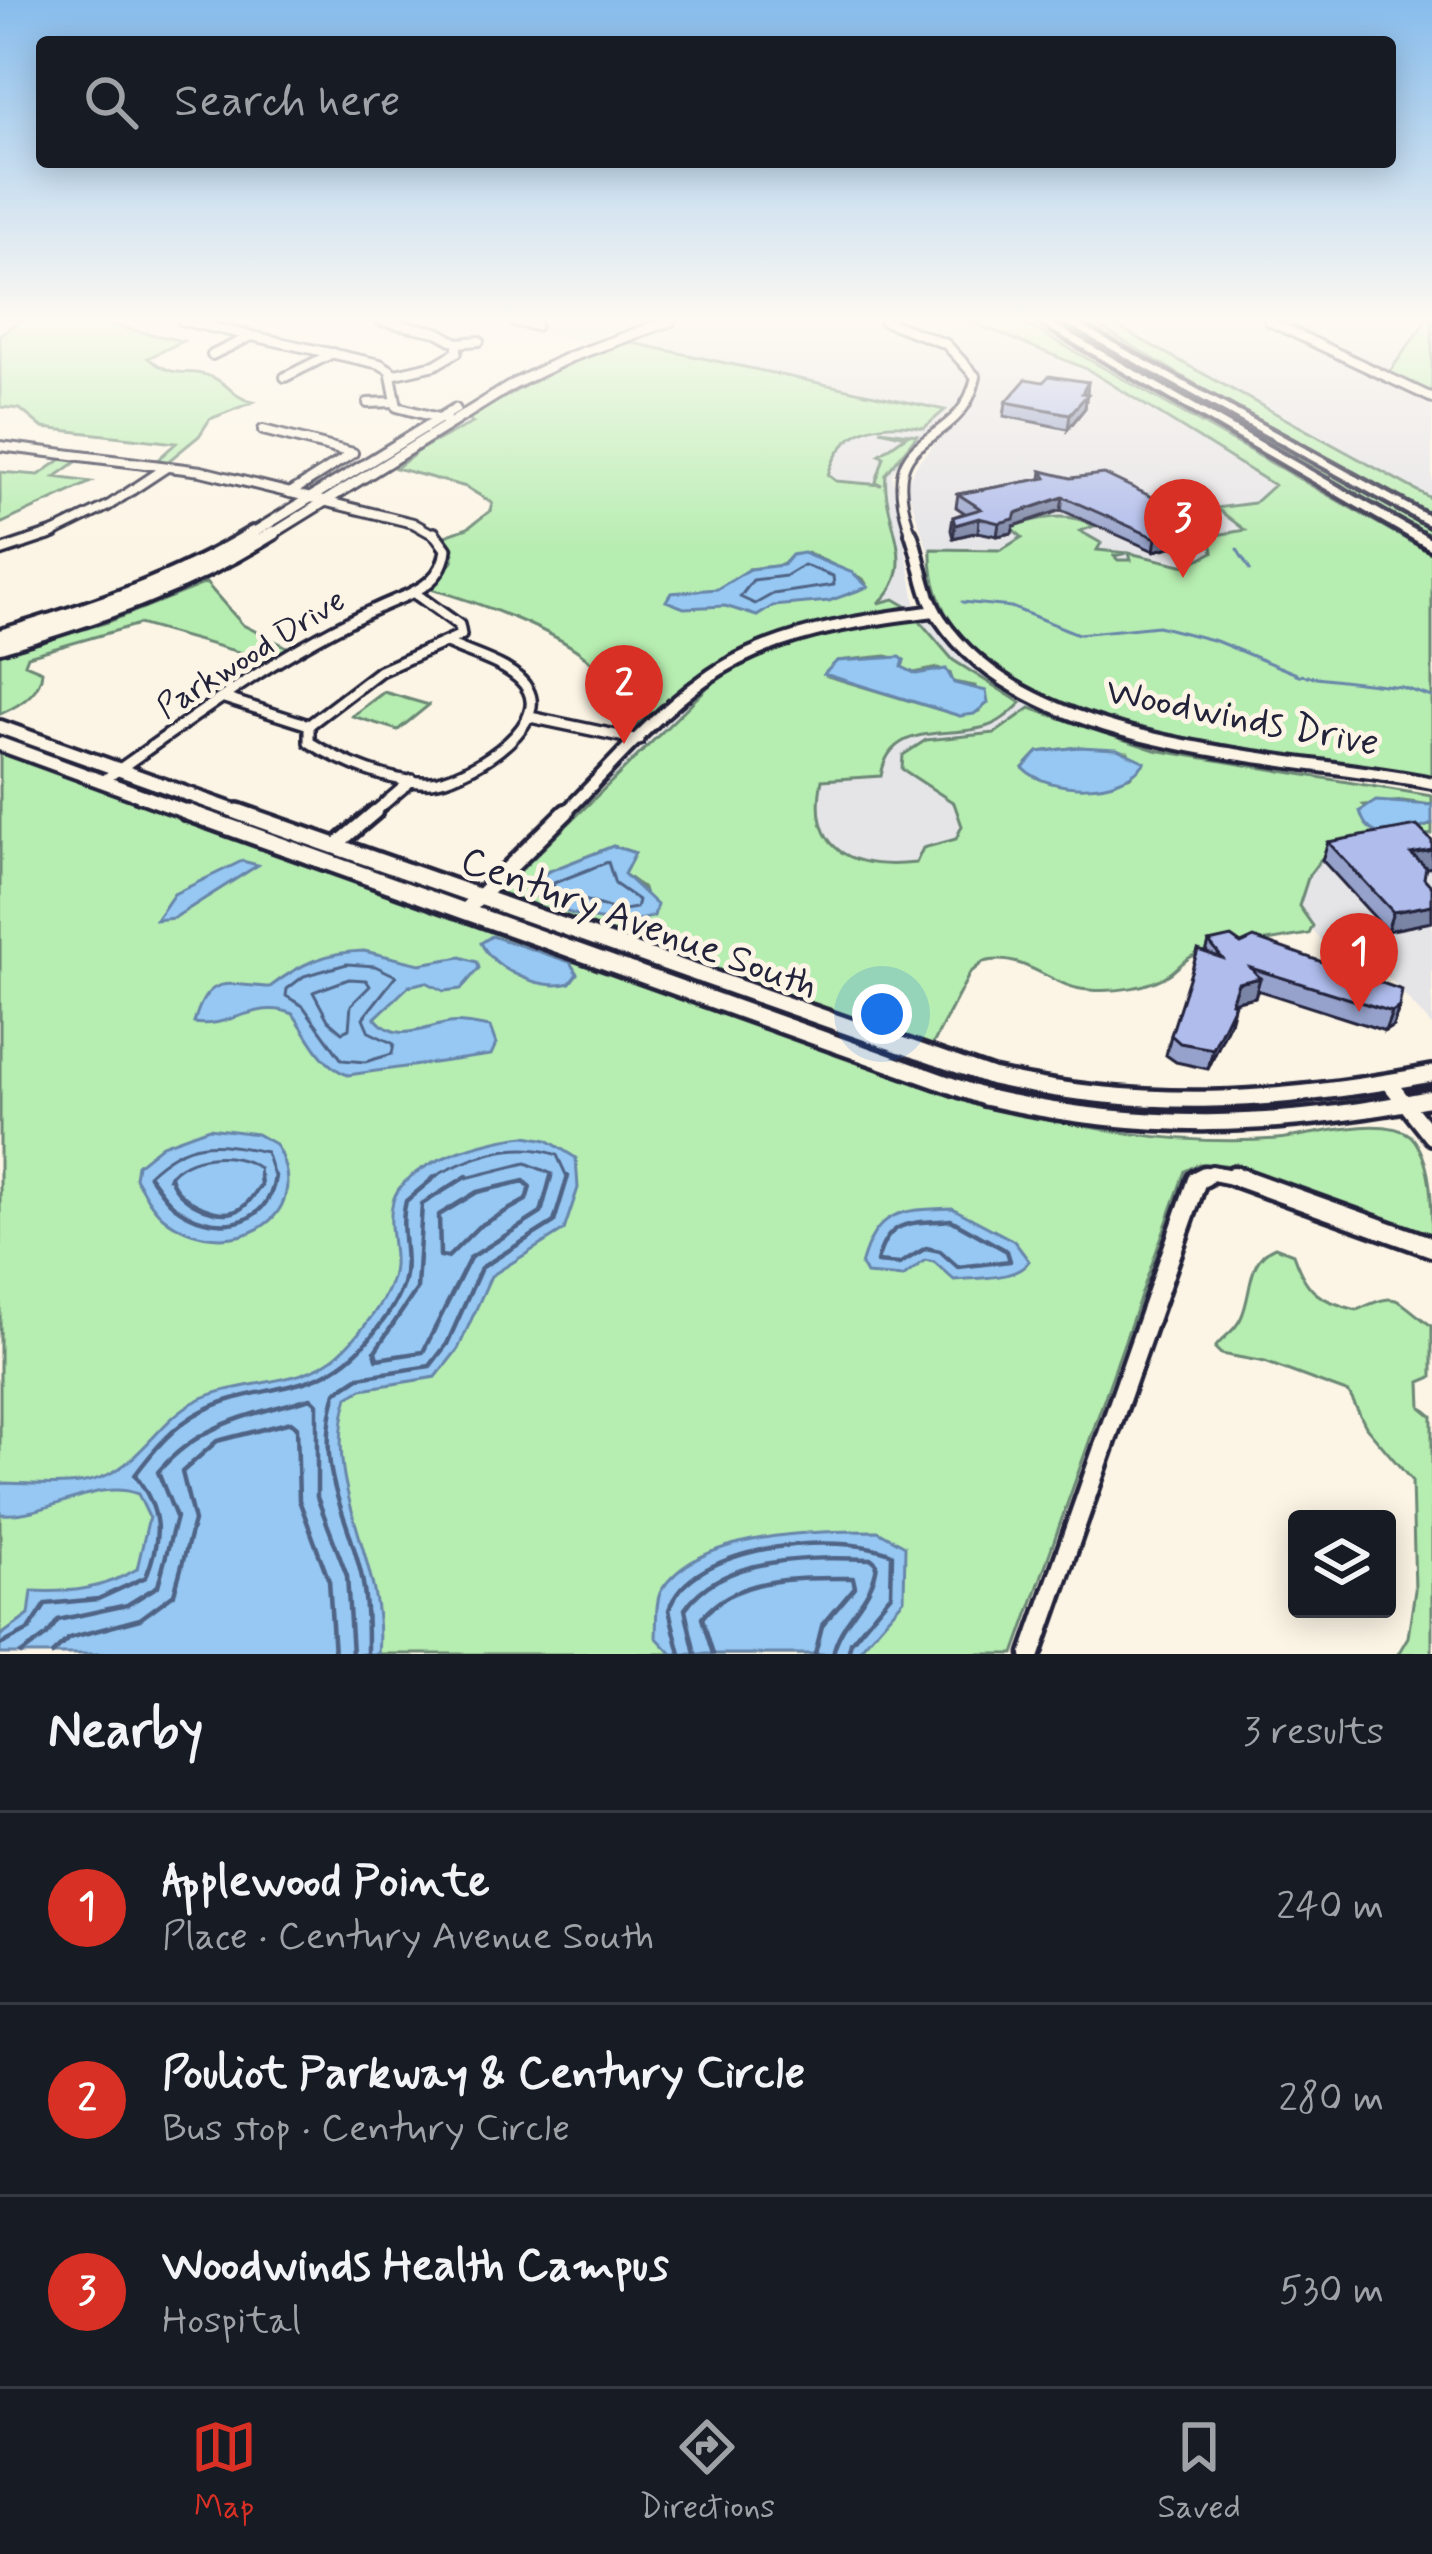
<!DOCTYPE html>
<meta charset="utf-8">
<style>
:root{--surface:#171b24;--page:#20242c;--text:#f1f3f6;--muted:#9ea1a6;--line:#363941;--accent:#d93025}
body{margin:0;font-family:Mynerve,sans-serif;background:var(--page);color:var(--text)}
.controls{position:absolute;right:36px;bottom:36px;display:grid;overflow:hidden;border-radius:12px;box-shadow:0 6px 30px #0003}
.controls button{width:108px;height:108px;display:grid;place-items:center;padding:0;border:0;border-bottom:3px solid var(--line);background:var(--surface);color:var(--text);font:60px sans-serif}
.you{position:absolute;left:882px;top:1014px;width:42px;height:42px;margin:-30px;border:9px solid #fff;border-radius:50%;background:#1a73e8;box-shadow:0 0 0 18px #1a73e833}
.badge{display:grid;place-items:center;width:78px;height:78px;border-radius:50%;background:var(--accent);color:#fff;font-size:39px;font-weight:700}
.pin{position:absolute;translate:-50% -99px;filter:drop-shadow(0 3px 6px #0008)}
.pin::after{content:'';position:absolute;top:63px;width:42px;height:36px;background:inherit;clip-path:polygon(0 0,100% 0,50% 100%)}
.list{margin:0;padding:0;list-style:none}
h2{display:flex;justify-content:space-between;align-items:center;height:156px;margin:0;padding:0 48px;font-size:51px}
h2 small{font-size:39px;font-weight:400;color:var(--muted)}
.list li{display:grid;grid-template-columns:78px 1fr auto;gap:36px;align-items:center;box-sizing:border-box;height:192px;padding:0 48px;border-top:3px solid var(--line)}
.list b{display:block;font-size:45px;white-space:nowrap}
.list p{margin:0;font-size:39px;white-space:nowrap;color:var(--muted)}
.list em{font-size:39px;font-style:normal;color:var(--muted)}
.icon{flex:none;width:66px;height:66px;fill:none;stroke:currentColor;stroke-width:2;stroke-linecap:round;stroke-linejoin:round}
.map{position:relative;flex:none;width:1432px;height:1654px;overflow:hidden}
.search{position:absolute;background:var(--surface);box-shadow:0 6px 30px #0003;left:36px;right:36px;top:36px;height:132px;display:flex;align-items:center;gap:30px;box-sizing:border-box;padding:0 42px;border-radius:12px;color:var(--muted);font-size:45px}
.sheet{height:732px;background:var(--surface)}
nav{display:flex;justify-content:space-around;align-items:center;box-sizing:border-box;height:168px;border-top:3px solid var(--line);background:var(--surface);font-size:33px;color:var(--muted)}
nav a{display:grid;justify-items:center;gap:6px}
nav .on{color:var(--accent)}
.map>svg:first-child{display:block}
</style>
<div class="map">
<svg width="1432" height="1654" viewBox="0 0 1432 1654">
<rect width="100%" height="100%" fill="#fcf5e5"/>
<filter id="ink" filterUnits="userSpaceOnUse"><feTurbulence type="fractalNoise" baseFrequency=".00833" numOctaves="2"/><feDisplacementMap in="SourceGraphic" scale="24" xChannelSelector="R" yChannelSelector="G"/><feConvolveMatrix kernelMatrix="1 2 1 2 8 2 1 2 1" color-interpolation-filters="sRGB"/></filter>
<g filter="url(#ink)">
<!-- built -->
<path fill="#e5e4e7" d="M485,321H643L586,341Z
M681,321H873L943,346L968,371L971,387L966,396L903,455L892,475L916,607L905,610L512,513L470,486L392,467L468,417L591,352Z
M893,321H1017L1432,554V672L1397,769L1126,724L1045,694L978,653L939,603L935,570L906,485L918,462L977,397L982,378L953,345Z
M1090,321H1262L1432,402V516L1250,417Z
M1276,321H1432V395Z
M916,618L931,621L960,654L1003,685L1106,729L995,908L605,784L696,694L724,673L835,633Z
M1432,832V1026L1382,970L1352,975L1294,910L1316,853Z"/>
<!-- green -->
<path fill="#b6edb0" stroke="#6c8876" stroke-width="3" fill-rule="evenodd" d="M20,321H91L183,341L148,358C179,382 187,366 212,377C229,384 234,398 253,402L210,419L199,436L166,463L155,462L176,443L43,428L20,409L0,407V334Z
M970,321H1017L1044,334L1432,554V777C1300,749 925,741 931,549L1001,550L1022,537L1011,528C1036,517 1071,511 1094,526L1080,531L1101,543L1097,550L1127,553L1114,556L1118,560H1131L1129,553L1186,566L1213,552L1210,536L1245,530L1216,508L1254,503L1274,485L1087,369Z
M1090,321H1107L1432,499V516L1250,417Z
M1426,321H1432V395L1388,374Z
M623,341L945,410L924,428C880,419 842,428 828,475L836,481L882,485L876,482L884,457L879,455L906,436L880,430L917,435L886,474C881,520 923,566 878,603L894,599L911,609L731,657L690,681L639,730L650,714L633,727C614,710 611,682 592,663C561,631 471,600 427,588L453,561V548L445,536L468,528L490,511L492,503L466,487L396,468L415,454L392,467C419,449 446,435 473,423L467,418L572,360ZM808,553L863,579L868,587L845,595L748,569L777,566Z
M1167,383L1432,530V539L1160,384Z
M67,455L83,457L55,477L91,482L0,524V472L39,475Z
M206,583L243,625L289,648L271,661L139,624L28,656L25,664L42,671C41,692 19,706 0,714V653L108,622Z
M917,618L953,660L1021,703C1011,712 1001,722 988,726C950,740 890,719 881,776L822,780C807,852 854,870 916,863L923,848L956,839L962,826L954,803L902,769L903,755L926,740L995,733L1030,708L1155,750L1432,796V805L1403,801L1364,805L1401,835L1432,824V834L1321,859L1309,875L1299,906L1313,926L1309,934L1201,952C1187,957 1182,964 1171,973C1150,988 1115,992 1089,990C1051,988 1025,951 983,962L970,973L932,1046L499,892L716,679C776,644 849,628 917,618ZM886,656L904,660L902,667L914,673L938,668L950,673L953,682L975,686L980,711L960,716L827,676L837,661ZM1079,747L1128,752L1131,776C1099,788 1050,793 1023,768L1038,752ZM613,846L635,853L624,874L643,888L651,917L616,923L531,892L547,872Z
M384,692L429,705L398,730L352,716Z
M0,749L977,1102C1074,1127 1176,1147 1277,1139C1312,1136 1383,1114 1411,1136C1432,1159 1432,1203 1432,1238L1225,1165L1199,1164L1185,1171L1014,1654H91L29,1615L0,1636Z
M1275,1247L1293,1254C1306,1292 1318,1300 1357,1310C1401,1289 1394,1300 1432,1326V1377L1420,1382L1421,1407L1432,1416V1654H1398L1408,1637L1415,1590L1412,1481L1366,1427L1349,1393L1265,1362L1221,1354L1215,1348C1223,1336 1234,1333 1241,1318C1253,1293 1246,1259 1275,1247Z"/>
<!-- water -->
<path fill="#96c8f3" stroke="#6886a9" stroke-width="3" d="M803,553L853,573L868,587L829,601L773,606L757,616L725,606L684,608L666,601L671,593L717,589L750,569L783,565L792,555Z
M900,657L904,660L902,667L916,674L946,669L954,683L986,691L988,703L974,714L960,716L824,674L837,661Z
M1079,747L1117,749L1145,762C1122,795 1050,794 1023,768L1038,752Z
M1376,801L1432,805V824C1407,833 1369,848 1360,811Z
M613,846L635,853L624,874L657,905L654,916C616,929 562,917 531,892L547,872Z
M242,861L258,865L174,918L156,920L174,894Z
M492,936L570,962L577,974L570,983C540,991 495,970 481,943Z
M364,951L420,964L461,957L477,962L479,968L461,989L444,991L426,982L409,986L375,1018C396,1044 422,1028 449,1023C463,1021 476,1025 490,1027L496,1044L491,1055L348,1075C320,1066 309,1035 293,1014C258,998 230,1029 194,1023C208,971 229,986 270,987C300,964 325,952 364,951Z
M209,1128L257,1134L275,1144C321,1221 224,1267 163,1217C151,1207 143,1191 135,1178L137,1165L162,1145Z
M526,1136L547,1140L576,1158L578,1188L564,1230L491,1276L458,1349L436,1377L362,1389L348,1397C320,1488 387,1561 378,1654H0V1636L29,1615L32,1591C71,1593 103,1589 137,1569L149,1517L138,1494C97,1477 48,1518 0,1514V1483C45,1483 92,1494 130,1460C154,1440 169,1414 198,1400C240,1379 299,1387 336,1356C358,1337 393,1295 394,1265C395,1244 387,1222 393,1201C404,1162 490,1139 526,1136Z
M952,1208L1014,1241L1029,1261C1016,1281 978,1277 954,1280L934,1262L925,1260L903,1277L866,1274L861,1265C877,1209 900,1210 952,1208Z
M878,1531L905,1546L904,1599L856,1654H672L656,1637C657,1624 655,1602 661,1591C698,1531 816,1531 878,1531Z"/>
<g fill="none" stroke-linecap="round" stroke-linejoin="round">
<!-- shore-far1 -->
<path stroke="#506485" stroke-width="3" d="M804,565L833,576L834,585L773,594L755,604L740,597L753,580L786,576Z
M608,862L615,884L638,900L636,908L618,911L553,890L554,883Z
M347,964L375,966L396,976L363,1018L369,1032L394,1044L392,1054L365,1062L342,1060L303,1006L286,996L287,989L304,976Z
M349,979L366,980L370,986L351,1005L349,1029L342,1032L328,1020L313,992Z
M151,1179L148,1175C189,1136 215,1142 266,1152L275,1179
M168,1179C185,1153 235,1150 259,1168L260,1179
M430,1179C468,1158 515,1139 557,1155L568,1179
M462,1179L526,1163L552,1174L551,1179"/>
<!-- shore -->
<path stroke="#506485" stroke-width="4.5" d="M149,1176C157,1186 164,1198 174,1206C211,1235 269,1230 275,1176
M170,1176C173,1196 210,1218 233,1212C246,1209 253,1195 261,1185L260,1176
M467,1176L422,1204L417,1289L375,1351L377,1359L423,1352L470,1258L541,1213L551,1176
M524,1181L530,1187L526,1200L478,1227L448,1257L440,1256L439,1215L477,1192Z
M951,1220L1007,1251L1010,1261L958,1267L940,1251L926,1248L899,1264L877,1262C888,1217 911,1224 951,1220Z
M0,1645L29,1630L46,1604L98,1599L146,1577C162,1536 162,1511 135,1475C153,1451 174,1425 202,1411C264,1380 317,1400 369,1339C382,1323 396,1305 403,1284C411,1257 398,1229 406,1201L436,1176
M21,1654L47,1635L58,1620L127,1605L158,1586L176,1517L158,1472C201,1422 251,1415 311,1398L317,1404V1497L347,1576L352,1654
M52,1654L69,1638L140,1619L174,1594L194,1521L182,1472L217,1441L291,1422L297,1427L299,1500L329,1581L334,1654
M367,1654C367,1628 367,1603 362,1578C346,1506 314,1472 336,1392L359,1377L430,1366L447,1344L481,1268L554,1222L568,1176
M680,1654L669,1610C689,1544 838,1531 892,1554L891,1594L851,1642L848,1654
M695,1654L685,1609C721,1555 813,1557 872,1559L877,1564C873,1601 840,1619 833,1654
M713,1654L702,1618C736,1575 803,1578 853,1578L855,1587L822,1626L815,1654"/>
<!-- stream -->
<path stroke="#6886a9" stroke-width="3" d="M1237,549L1250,570
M962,602L1011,607L1078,634L1158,626L1216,641L1299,675L1401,687L1432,697"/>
<defs>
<path id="minor-far2" d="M183,321L380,364L390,370L397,407L446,420
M381,321L437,332L457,343V352L435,365L391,375
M513,321L536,326
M457,343L479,341
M212,355L249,337
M285,377L333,353
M368,403L393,402
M263,430L353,453L290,493
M0,446L201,471L413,523L436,536
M47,536L108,506L167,467"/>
<path id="minor-far1" d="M0,551L54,533
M413,592L459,625L461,635L380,671L309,725V742C341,762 393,784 431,782C463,780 549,729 528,690C515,665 473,656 449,644
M224,698L309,725
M530,717L639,740
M104,780C200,713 289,644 398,599C423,589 443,577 446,549L434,533
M371,815L412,780"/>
<path id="minor" d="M335,846L375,812"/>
<path id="tertiary-far3" d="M884,321L946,344L976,377C959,457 871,420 912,536
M1269,321L1432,398"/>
<path id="tertiary-far2" d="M911,533C921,561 923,594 940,619C1031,755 1286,754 1432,783
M563,815C608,770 652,717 704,680C770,632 857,621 935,611"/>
<path id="tertiary-far1" d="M465,911L566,812
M1389,1083L1432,1137
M1199,1179L1212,1173L1242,1179"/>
<path id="tertiary" d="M1234,1176L1432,1247
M1031,1654L1197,1180L1205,1176"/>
<path id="secondary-far2" d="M248,536L455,409
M269,536L514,384L570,357L670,321"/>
<path id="secondary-far1" d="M0,636C90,609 173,582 253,533
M0,646C100,617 184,588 273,533
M0,727L246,815
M0,744L195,815"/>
<path id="secondary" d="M187,812L984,1097C1142,1133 1274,1129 1432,1098
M238,812L992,1077C1146,1111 1278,1103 1432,1074"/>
<path id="motorway" d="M1036,321H1048L1432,540V550Z
M1061,321H1073L1432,518V527Z"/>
</defs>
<!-- minor-far2 casing -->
<use href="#minor-far2" stroke="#22223b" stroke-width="14"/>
<!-- minor-far1 casing -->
<use href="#minor-far1" stroke="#22223b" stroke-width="16"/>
<!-- minor casing -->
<use href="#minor" stroke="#22223b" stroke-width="21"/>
<!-- tertiary-far3 casing -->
<use href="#tertiary-far3" stroke="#22223b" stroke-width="14"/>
<!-- tertiary-far2 casing -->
<use href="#tertiary-far2" stroke="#22223b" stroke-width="18"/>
<!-- tertiary-far1 casing -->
<use href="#tertiary-far1" stroke="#22223b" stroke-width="22"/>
<!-- tertiary casing -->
<use href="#tertiary" stroke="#22223b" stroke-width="27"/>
<!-- secondary-far2 casing -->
<use href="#secondary-far2" stroke="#22223b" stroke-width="15"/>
<!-- secondary-far1 casing -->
<use href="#secondary-far1" stroke="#22223b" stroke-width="20"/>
<!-- secondary casing -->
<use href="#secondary" stroke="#22223b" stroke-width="24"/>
<!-- motorway casing -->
<use href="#motorway" stroke="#22223b" stroke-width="9"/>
<!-- minor-far2 -->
<use href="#minor-far2" stroke="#fcf5e5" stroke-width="8"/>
<!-- minor-far1 -->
<use href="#minor-far1" stroke="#fcf5e5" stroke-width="9"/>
<!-- minor -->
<use href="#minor" stroke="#fcf5e5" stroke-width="12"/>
<!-- tertiary-far3 -->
<use href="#tertiary-far3" stroke="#fcf5e5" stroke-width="8"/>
<!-- tertiary-far2 -->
<use href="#tertiary-far2" stroke="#fcf5e5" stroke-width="10"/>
<!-- tertiary-far1 -->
<use href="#tertiary-far1" stroke="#fcf5e5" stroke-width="14"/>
<!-- tertiary -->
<use href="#tertiary" stroke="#fcf5e5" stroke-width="18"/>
<!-- secondary-far2 -->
<use href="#secondary-far2" stroke="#fcf5e5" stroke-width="9"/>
<!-- secondary-far1 -->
<use href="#secondary-far1" stroke="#fcf5e5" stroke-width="12"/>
<!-- secondary -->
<use href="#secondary" stroke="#fcf5e5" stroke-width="15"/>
<!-- motorway -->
<use href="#motorway" fill="#fcf5e5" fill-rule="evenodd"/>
</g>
<!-- wall -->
<path fill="#96a2cb" stroke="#22223b" stroke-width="3" d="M1088,382L1085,408L1068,429L1004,416L1006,402Z
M1042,471L1173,517L1191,542L1154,551L1061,510L1014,526L1012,533L997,536L978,532L953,538L951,530L953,517L965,513L956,507L958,494L1041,479Z
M1328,842L1426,868L1387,931L1322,860Z
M1209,942L1241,944L1399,1007L1393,1026L1385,1031L1257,990L1255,997L1233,1002L1230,1022L1208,1069L1176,1062L1166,1055L1171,1035L1206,953Z"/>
<!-- shaded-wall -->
<path fill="#7a84a5" stroke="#22223b" stroke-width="3" d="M1088,382L1085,408L1068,429L1070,414Z
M1063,497L1061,510L1014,526L1012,533L997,536L999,523L1016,513Z
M979,518L978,532L953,538L955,525Z
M1194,529L1191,542L1154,551L1156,538Z
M1432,850V867L1405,873L1411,854Z
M1432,905V922L1387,931L1393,912Z
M1260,978L1255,997L1231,1002L1238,983Z
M1235,1003L1230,1022L1208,1069L1213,1049Z
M1399,1007L1393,1026L1385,1031L1392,1012Z"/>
<!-- building -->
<path fill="#afbcec" stroke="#22223b" stroke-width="3" d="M1049,376L1088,382L1082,393L1088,394L1070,414L1006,402L1026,379L1043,382Z
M1042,471L1071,478L1104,474L1175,508L1163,511L1194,529L1156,538L1063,497L1016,513L1014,519L999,523L979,518L955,525L953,517L981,509L958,494L1046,478Z
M1417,826L1432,841V850L1411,854L1426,867L1424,878L1432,887V905L1393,912L1328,842Z
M1231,937L1241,944L1254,938L1402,990L1399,1007L1392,1012L1251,968L1260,978L1238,983L1231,1002L1235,1003L1213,1049L1180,1043L1171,1035L1198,950L1222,958L1209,942Z"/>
</g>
<!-- sky -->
<linearGradient id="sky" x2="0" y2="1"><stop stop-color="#87bcec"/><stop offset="0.58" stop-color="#fefaf3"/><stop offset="1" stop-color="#fefaf3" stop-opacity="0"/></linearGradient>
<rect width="1432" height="552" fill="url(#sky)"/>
<g text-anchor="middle" stroke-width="10" stroke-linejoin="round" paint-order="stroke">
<!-- far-street labels -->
<g font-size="33" fill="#22223b" stroke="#fcf5e5">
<text transform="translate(250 652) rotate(-32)" y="12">Parkwood Drive</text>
</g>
<!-- street labels -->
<g font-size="39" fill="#22223b" stroke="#fcf5e5">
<text transform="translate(1243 715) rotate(11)" y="14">Woodwinds Drive</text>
<text transform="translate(640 921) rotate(20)" y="14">Century Avenue South</text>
</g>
</g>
</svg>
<div class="controls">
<button><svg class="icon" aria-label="layers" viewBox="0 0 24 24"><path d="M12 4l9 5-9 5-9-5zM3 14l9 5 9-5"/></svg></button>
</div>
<div class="you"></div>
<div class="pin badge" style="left:1359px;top:1012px">1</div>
<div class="pin badge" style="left:624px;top:744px">2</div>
<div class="pin badge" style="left:1183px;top:578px">3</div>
<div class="search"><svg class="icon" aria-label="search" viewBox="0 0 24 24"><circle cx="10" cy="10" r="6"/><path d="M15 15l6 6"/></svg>Search here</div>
</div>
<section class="sheet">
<h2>Nearby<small>3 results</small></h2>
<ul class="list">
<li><span class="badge">1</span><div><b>Applewood Pointe</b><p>Place · Century Avenue South</p></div><em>240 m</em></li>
<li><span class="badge">2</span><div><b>Pouliot Parkway &amp; Century Circle</b><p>Bus stop · Century Circle</p></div><em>280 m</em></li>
<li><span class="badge">3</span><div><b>Woodwinds Health Campus</b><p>Hospital</p></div><em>530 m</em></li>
</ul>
</section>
<nav>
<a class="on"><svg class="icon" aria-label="map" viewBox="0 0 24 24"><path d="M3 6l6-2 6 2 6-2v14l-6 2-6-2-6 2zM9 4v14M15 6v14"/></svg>Map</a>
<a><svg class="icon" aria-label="directions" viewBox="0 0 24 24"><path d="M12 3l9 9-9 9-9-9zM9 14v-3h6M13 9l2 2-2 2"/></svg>Directions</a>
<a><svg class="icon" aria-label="saved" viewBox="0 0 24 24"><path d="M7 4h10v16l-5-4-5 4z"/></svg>Saved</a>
</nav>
